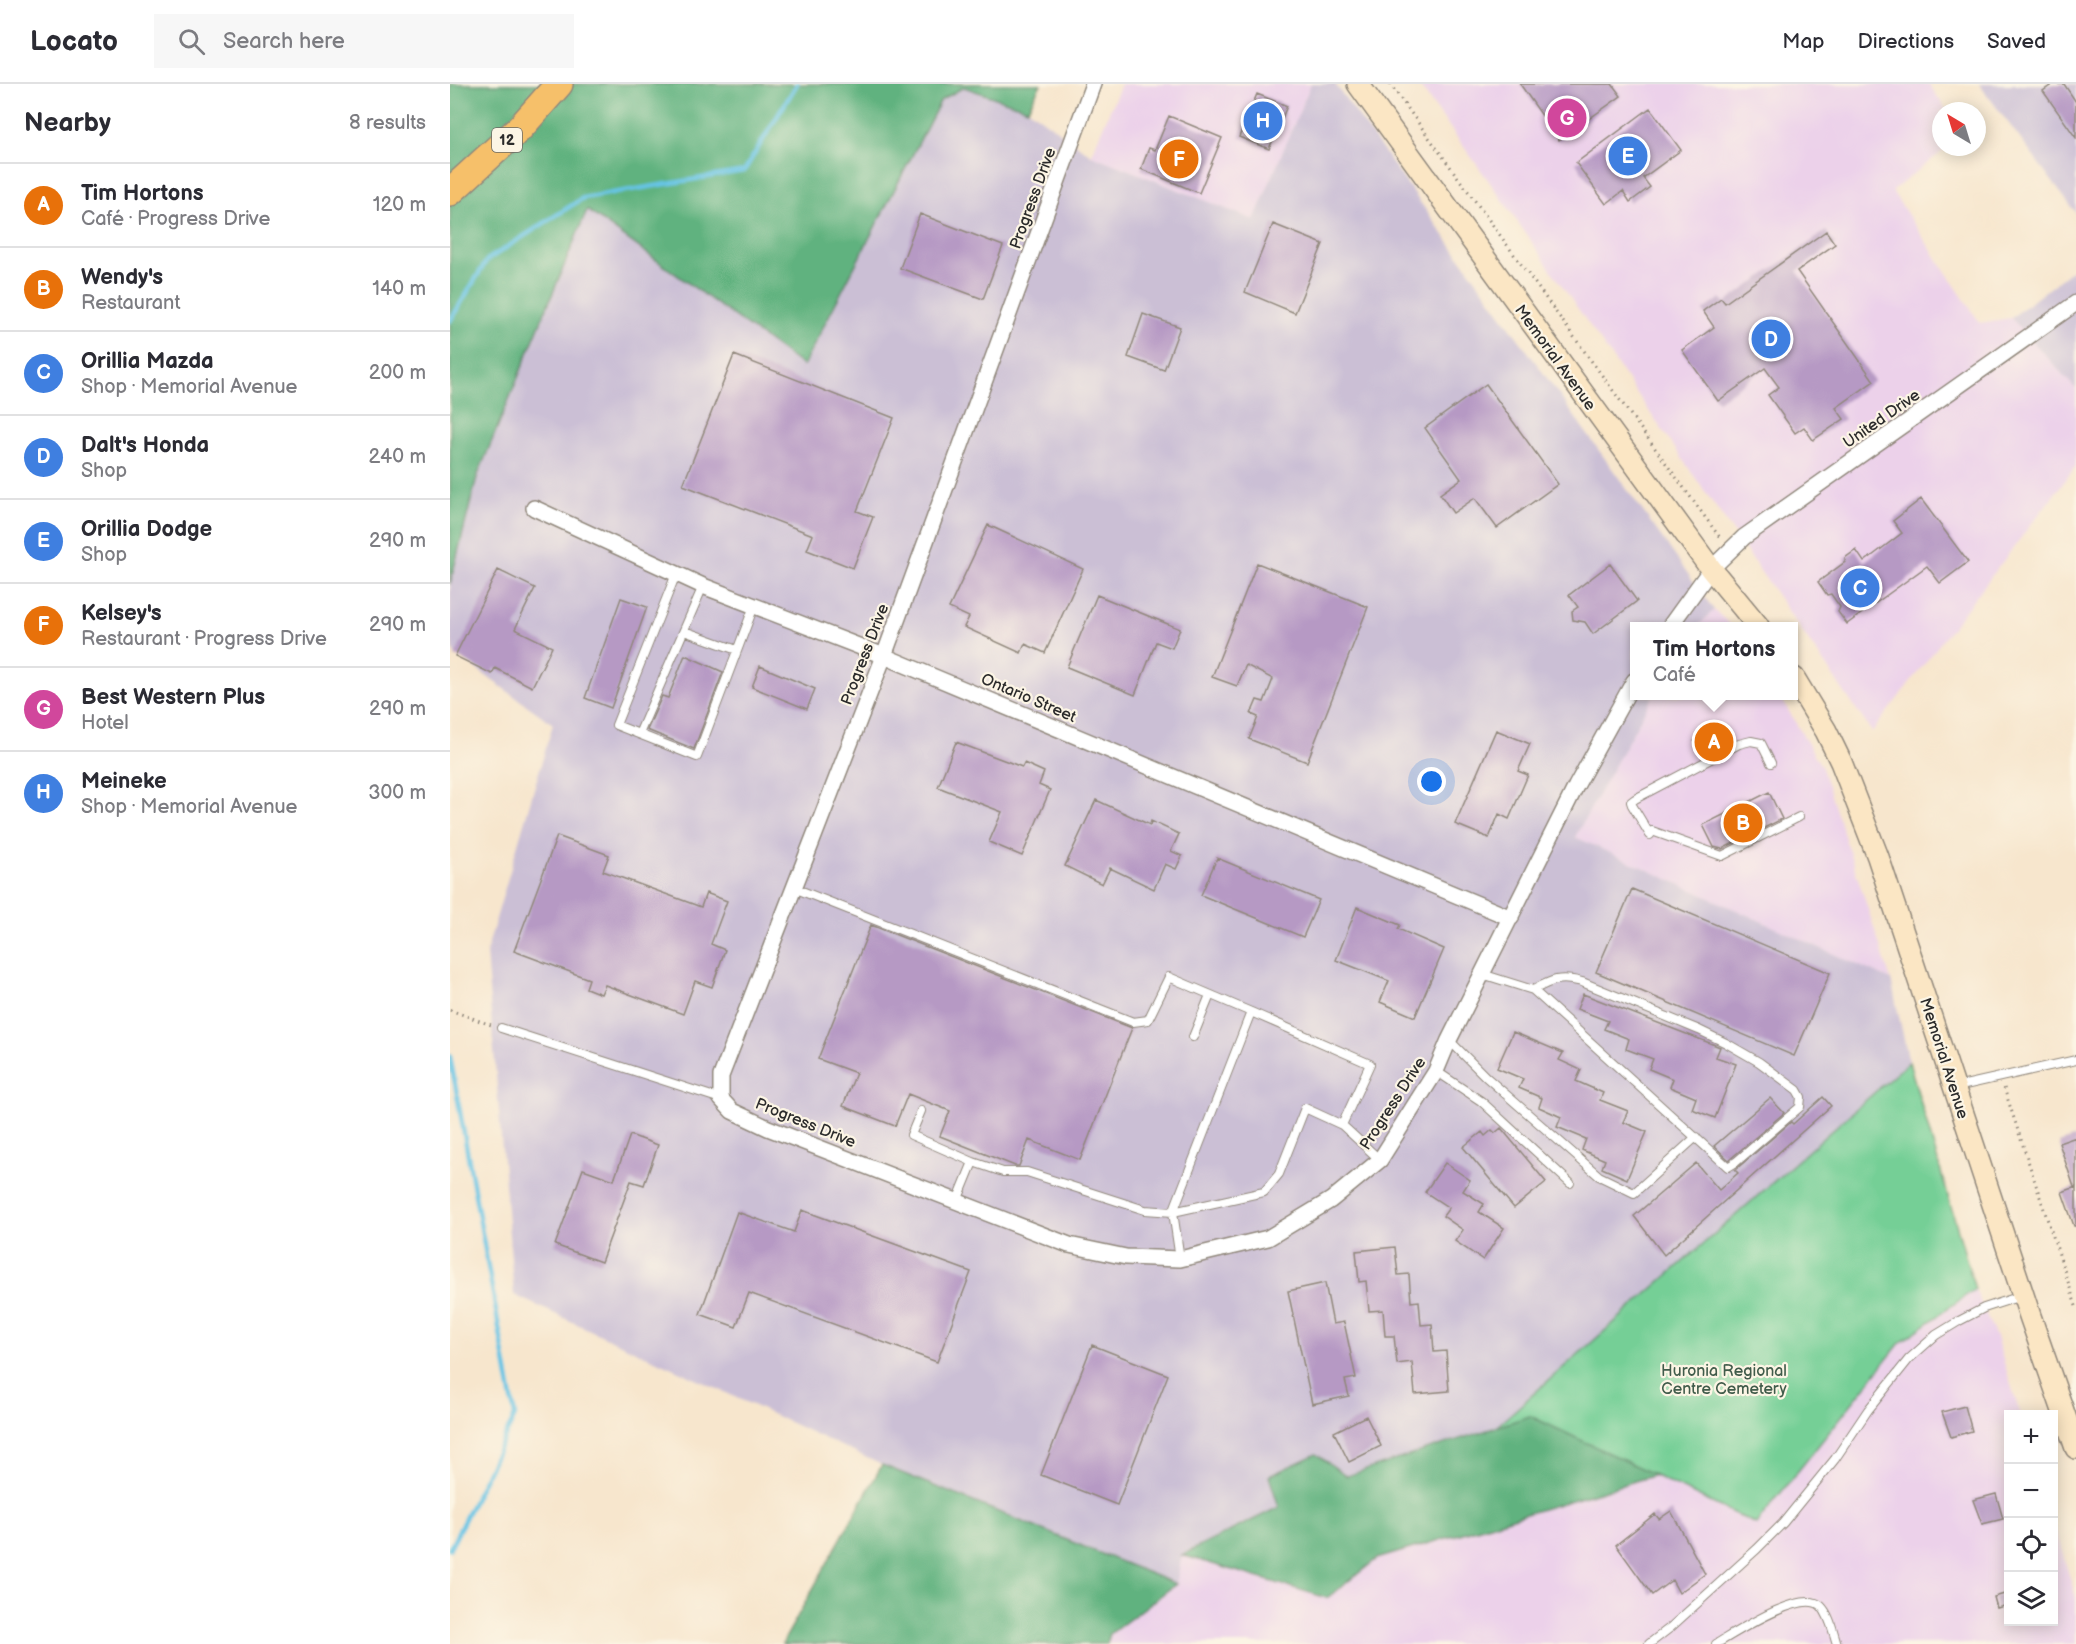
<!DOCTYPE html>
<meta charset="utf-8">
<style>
:root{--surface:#fff;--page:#f7f7f7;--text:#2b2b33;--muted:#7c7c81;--line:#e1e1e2;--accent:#111827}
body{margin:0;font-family:"Balsamiq Sans",sans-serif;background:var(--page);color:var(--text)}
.controls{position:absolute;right:18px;bottom:18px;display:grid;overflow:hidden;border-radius:0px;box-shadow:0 3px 15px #0003}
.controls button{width:54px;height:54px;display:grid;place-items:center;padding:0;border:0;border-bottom:2px solid var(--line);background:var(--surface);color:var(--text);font:30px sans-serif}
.compass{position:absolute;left:1482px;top:18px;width:54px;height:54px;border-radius:50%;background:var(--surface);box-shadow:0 3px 15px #0003;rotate:322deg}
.you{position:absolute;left:982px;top:698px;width:21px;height:21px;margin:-15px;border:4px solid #fff;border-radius:50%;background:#1a73e8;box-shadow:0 0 0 9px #1a73e833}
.badge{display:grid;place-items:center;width:39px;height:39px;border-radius:50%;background:var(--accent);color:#fff;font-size:20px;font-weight:700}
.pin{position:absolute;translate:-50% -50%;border:3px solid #fff;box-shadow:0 2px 6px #0006}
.popup{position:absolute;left:1180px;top:538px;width:168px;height:78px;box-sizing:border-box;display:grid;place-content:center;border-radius:0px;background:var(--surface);filter:drop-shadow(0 2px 4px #0005);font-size:20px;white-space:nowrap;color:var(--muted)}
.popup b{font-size:22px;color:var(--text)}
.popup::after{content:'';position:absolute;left:50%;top:100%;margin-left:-12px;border:12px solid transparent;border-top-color:var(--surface)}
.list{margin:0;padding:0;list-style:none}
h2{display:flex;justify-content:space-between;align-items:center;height:78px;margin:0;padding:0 24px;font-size:26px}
h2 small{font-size:20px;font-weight:400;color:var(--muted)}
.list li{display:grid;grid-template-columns:39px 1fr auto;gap:18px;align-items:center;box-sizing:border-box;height:84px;padding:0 24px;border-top:2px solid var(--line)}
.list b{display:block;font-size:22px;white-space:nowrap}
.list p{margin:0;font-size:20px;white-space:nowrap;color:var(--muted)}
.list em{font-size:20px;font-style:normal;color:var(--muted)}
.icon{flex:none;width:33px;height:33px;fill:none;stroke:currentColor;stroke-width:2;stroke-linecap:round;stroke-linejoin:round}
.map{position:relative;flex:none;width:1626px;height:1560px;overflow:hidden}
header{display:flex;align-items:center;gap:36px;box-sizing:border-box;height:84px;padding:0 30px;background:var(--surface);border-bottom:2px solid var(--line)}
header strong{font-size:28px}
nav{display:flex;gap:33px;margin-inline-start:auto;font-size:21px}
.search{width:420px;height:54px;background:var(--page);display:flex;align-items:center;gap:15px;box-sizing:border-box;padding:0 21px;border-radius:0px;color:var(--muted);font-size:22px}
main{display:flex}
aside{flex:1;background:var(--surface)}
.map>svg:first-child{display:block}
</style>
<header>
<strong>Locato</strong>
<div class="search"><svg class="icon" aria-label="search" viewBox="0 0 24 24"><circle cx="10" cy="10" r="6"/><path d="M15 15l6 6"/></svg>Search here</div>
<nav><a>Map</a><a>Directions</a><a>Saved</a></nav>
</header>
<main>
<aside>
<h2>Nearby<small>8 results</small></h2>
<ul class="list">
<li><span class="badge" style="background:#e8710a">A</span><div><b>Tim Hortons</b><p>Café · Progress Drive</p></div><em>120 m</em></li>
<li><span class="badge" style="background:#e8710a">B</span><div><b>Wendy's</b><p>Restaurant</p></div><em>140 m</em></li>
<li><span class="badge" style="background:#3f7fe0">C</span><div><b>Orillia Mazda</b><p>Shop · Memorial Avenue</p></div><em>200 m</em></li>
<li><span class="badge" style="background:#3f7fe0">D</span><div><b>Dalt's Honda</b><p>Shop</p></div><em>240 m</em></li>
<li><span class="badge" style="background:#3f7fe0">E</span><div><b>Orillia Dodge</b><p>Shop</p></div><em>290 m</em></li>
<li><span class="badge" style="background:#e8710a">F</span><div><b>Kelsey's</b><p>Restaurant · Progress Drive</p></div><em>290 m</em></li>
<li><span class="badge" style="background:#d1479c">G</span><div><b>Best Western Plus</b><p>Hotel</p></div><em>290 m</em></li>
<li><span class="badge" style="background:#3f7fe0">H</span><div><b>Meineke</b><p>Shop · Memorial Avenue</p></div><em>300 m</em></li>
</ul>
</aside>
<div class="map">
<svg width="1626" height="1560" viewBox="0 0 1626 1560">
<rect width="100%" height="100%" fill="#fcf5e5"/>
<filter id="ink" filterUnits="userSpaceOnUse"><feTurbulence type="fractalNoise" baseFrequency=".0167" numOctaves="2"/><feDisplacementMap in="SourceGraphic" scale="12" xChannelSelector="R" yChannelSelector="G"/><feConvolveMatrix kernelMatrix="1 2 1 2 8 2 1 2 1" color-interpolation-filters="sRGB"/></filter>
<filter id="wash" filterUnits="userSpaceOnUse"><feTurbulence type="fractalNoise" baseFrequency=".008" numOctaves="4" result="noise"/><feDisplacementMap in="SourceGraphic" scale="24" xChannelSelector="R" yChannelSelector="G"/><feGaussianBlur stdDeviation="1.35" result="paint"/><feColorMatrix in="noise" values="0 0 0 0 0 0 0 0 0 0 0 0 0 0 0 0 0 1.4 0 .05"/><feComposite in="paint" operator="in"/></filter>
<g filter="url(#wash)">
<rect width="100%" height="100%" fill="#f7e6cd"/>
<!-- built -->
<path fill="#ecd1ea" d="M671,0H861L804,136L641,71Z
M968,0H1479L1497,27H1491V63H1498L1442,107L1530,239L1561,234L1626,305V382L1422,648L1049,111Z
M1264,526L1282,542H1248Z
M1203,612H1330L1372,684L1441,896L1125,753Z
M1525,1205L1546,1253L1570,1330H1558V1538H1604V1441L1626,1514V1560H657L660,1550L725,1500L732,1471L877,1514L927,1475L1205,1391L1306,1440L1450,1259Z"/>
<!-- industrial -->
<path fill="#cbbfd5" d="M861,0H885L1264,526L1248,542H1184V612H1203L1125,753L1441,896L1459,978L1046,1343L897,1392L866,1370L819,1392L830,1423L732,1471L726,1500L432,1381L64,1211L36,869L103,640L4,569L0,550V500L27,393L137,126L353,282L491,16L514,3L578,25L641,71L804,136Z
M1529,0H1626V129Z
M1626,183V305L1561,234Z"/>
<!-- green -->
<path fill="#75cf96" stroke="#507d60" stroke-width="1.5" d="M1459,978L1525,1205L1450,1259L1306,1440L1080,1332L1046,1343Z"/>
<!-- forest -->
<path fill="#60b27f" stroke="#466e55" stroke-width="1.5" d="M0,0H591L578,25L514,3L491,16L353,282L137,126L27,393L0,500Z
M1080,1332L1205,1391L927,1475L877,1514L732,1471L829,1423L819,1392L866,1370L897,1392Z
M432,1381L726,1500L660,1550L657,1560H332Z"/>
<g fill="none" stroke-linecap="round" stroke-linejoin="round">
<!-- stream -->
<path stroke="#66c4e5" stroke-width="4.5" d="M0,237L37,176L133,114L294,87L347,0
M0,972L65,1332L0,1465"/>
</g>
<g id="blocks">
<!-- building -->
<path fill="#b699c4" d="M1070,0H1162L1171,12L1109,56Z
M1603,0H1614L1626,18V54L1593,7Z
M807,10L837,22L819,65L789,53Z
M1200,24L1231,66L1193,94L1200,103L1180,118L1173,107L1156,120L1126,79Z
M719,32L772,54L749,109L691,85L699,64L705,66Z
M470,130L553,162L533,215L450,184Z
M823,140L873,160L845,229L795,208Z
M1376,147L1385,160L1347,187L1424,297L1386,324L1394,335L1363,356L1354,343L1345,349L1318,311L1329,303L1315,284L1268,317L1232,266L1264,243L1253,227L1271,214L1275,219Z
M693,230L730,243L714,286L678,273Z
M284,271L444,334L407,427L423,433L403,484L357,466L363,451L233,401Z
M1036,300L1108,400L1047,444L1025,414L1003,429L990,410L1011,395L975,344Z
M1471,415L1518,478L1490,499L1477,482L1397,540L1388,528L1390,523L1381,510L1377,511L1368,498L1395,478V474L1406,466L1414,478L1452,449L1443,437Z
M538,441L633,485L595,569L575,560L571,569L514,543L519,533L499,524Z
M807,479L918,523L857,678L799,655L808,633L801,630L807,616L814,618L823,595L796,581L787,602L762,593Z
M1160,480L1187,517L1143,550L1135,538L1123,536L1122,527L1128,523L1119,511Z
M48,486L85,504L65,545L102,563L82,603L45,584L42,590L5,572Z
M647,511L730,545L722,564L706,558L685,611L617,583Z
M171,514L197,523L161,624L135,614Z
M235,571L273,588L244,665L197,646L212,612L218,614Z
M310,582L365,605L357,625L302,603Z
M1276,643L1282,657L1252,673L1244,657Z
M1046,646L1080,660L1068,687L1078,691L1059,735L1049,730L1039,754L1005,740Z
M506,658L572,683L574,679L594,688L589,701L600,706L572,772L539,758L552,728L488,703Z
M1319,708L1332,735L1272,765L1264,763L1253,741Z
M646,716L700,741L701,737L729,750L721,767L732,772L726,785L715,780L704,805L660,784L652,800L615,782Z
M107,752L159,771L153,787L251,823L256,809L277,817L261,860L275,866L262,903L245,897L233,930L155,901L151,910L136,904L139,895L64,867Z
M767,774L869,816L853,853L751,811Z
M1182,805L1380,889L1344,972L1146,888Z
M907,823L950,841L948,845L994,865L965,933L930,918L939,897L886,876Z
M421,841L682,944L630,1076L579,1056L569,1082H565L490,1052L500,1027L458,1010L445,1042L393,1022L406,989L368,975Z
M1133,910L1270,963L1266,973L1286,980L1265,1034L1242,1025L1246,1014L1220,1003L1223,995L1199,985L1203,975L1176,965L1179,955L1154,945L1158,937L1127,925Z
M1063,948L1113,969L1109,976L1131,986L1126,997L1153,1009L1150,1016L1178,1027L1173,1038L1197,1048L1177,1095L1152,1084L1155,1076L1132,1066L1136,1055L1107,1043L1111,1033L1089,1023L1092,1014L1069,1004L1073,995L1047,984Z
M1373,1013L1381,1022L1214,1171L1184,1132L1246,1079L1269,1106L1288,1089L1285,1086L1341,1038L1343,1040Z
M1320,1014L1334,1029L1279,1076L1264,1062Z
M1051,1044L1096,1098L1064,1124L1013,1063L1032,1048L1035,1052L1042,1046L1045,1049Z
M180,1051L208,1061L194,1101L181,1097L151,1178L105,1161L133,1085L164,1096Z
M1626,1053V1103H1624L1609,1059Z
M995,1079L1020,1096L1013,1107L1034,1120L1029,1128L1054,1144L1033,1176L1005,1157L1013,1146L993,1132L999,1124L975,1108Z
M1626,1103V1142H1624L1612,1108Z
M352,1126L521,1188L487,1278L299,1209L286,1243L250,1230L287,1128L344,1148Z
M945,1163L948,1191L959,1190L961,1218L969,1217L971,1241L982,1240L984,1268L996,1267L999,1307L965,1310L962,1278L947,1280L944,1252H935L933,1226L919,1227L916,1197L909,1198L906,1167Z
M875,1199L883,1240L894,1238L906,1294L895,1296L899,1312L862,1320L838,1207Z
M642,1261L718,1291L667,1421L591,1391Z
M1515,1322L1522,1347L1501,1353L1492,1328Z
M916,1332L931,1362L899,1378L884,1348Z
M1546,1410L1553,1435L1532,1440L1523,1416Z
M1221,1427L1255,1490L1229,1509L1222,1496L1202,1511L1166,1461L1205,1430L1209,1435Z
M1558,1509V1521L1547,1524L1544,1513Z"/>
</g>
</g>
<g filter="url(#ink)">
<use href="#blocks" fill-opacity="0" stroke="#91887c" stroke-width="1.5"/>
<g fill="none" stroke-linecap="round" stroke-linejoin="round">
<defs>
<path id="lane" d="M226,490L166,641L247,673L304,522
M234,547L287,566
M189,650L253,502
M1202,747L1272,772L1349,733
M1200,751L1182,721L1181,718L1185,715L1289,660L1301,657L1311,659L1321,679
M344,804L683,938L698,936L719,893L801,928
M1032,890L1083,906L1278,1083L1286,1078L1350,1023L1351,1013L1347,1006L1309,978L1276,959L1249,946L1132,898C1110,892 1102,896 1083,906
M51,944L271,1015
M743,953L760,911
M999,956L1036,993L1149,1092L1184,1109L1246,1053
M986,987L1031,1017L1120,1099
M1506,1003L1626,976
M471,1027L461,1051L523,1078
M892,1041L930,1076
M507,1117L523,1078L553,1088H577L695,1126L723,1128L801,928L920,980L892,1041L855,1024L829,1090L814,1108L723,1128L730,1175
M1199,1560L1221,1543L1307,1465L1333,1439L1385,1375L1418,1326L1459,1275L1486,1251L1509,1237L1534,1224L1571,1212
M1266,1560C1285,1549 1353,1504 1371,1522C1380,1531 1383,1548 1387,1560"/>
<path id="street" d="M643,0L434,572L271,992V1015L282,1027L318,1044L619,1161L676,1173L730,1175L818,1154L881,1116L930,1076L986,987L999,956L1126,702L1184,597
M84,424L253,502L434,572L1061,834
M1220,542L1261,485L1294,453L1626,219"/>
<path id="secondary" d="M908,0L1261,485L1308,542
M1344,594L1376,647L1391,678L1428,773L1580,1232L1626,1364"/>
<path id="highway" d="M0,108L70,44L109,0"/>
</defs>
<!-- lane casing -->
<use href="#lane" stroke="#91887c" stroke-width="10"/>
<!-- street casing -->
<use href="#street" stroke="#91887c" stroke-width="18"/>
<!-- secondary casing -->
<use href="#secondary" stroke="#91887c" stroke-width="24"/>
<!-- highway casing -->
<use href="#highway" stroke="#91887c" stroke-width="30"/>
<!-- path -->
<path stroke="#91887c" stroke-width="3" stroke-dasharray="1.5 4.5" stroke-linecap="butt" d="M940,0L1271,455
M0,926L41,941
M1554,1004L1626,1222"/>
<!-- lane -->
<use href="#lane" stroke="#fff" stroke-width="8"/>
<!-- street -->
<use href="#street" stroke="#fff" stroke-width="15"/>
<!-- secondary -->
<use href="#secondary" stroke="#fbe6c4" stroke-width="21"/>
<!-- highway -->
<use href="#highway" stroke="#f6c06b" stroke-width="27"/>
</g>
</g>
<g text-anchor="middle" stroke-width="4.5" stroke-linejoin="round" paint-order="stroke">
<!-- shield labels -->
<rect fill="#fcf5e5" stroke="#6a6863" stroke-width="1.5" x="42" y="44" width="30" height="24" rx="4.5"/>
<g font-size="15" font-weight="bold" fill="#2b2b2b">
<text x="57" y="61">12</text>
</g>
<!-- street labels -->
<g font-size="16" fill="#2b2b2b" stroke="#fcf5e5">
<text transform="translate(582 114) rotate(-70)" y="6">Progress Drive</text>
<text transform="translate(1106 273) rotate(54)" y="6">Memorial Avenue</text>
<text transform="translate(1431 334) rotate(-35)" y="6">United Drive</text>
<text transform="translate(414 570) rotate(-69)" y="6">Progress Drive</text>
<text transform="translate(579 613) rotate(23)" y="6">Ontario Street</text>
<text transform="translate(1495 974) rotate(72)" y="6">Memorial Avenue</text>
<text transform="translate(942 1019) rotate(-57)" y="6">Progress Drive</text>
<text transform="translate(356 1038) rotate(22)" y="6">Progress Drive</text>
</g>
<!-- park labels -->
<g font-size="16" fill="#415c4b" stroke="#fcf5e5">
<text x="1274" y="1292">Huronia Regional<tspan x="1274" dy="18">Centre Cemetery</tspan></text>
</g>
</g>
</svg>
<div class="controls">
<button>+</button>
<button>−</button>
<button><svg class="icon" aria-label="locate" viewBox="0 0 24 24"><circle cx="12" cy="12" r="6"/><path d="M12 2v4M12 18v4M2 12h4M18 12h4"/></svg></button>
<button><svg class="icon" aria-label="layers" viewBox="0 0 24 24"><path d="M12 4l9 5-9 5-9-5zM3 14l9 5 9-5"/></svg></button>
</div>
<svg class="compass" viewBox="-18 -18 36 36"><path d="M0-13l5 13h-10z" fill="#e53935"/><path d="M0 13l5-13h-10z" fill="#7c7c81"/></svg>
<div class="you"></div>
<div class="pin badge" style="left:1264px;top:658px;background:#e8710a">A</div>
<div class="popup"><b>Tim Hortons</b>Café</div>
<div class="pin badge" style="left:1293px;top:739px;background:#e8710a">B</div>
<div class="pin badge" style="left:1410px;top:504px;background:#3f7fe0">C</div>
<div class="pin badge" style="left:1321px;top:255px;background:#3f7fe0">D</div>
<div class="pin badge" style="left:1178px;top:72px;background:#3f7fe0">E</div>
<div class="pin badge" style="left:729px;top:75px;background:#e8710a">F</div>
<div class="pin badge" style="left:1117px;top:34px;background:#d1479c">G</div>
<div class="pin badge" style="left:813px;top:37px;background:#3f7fe0">H</div>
</div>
</main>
